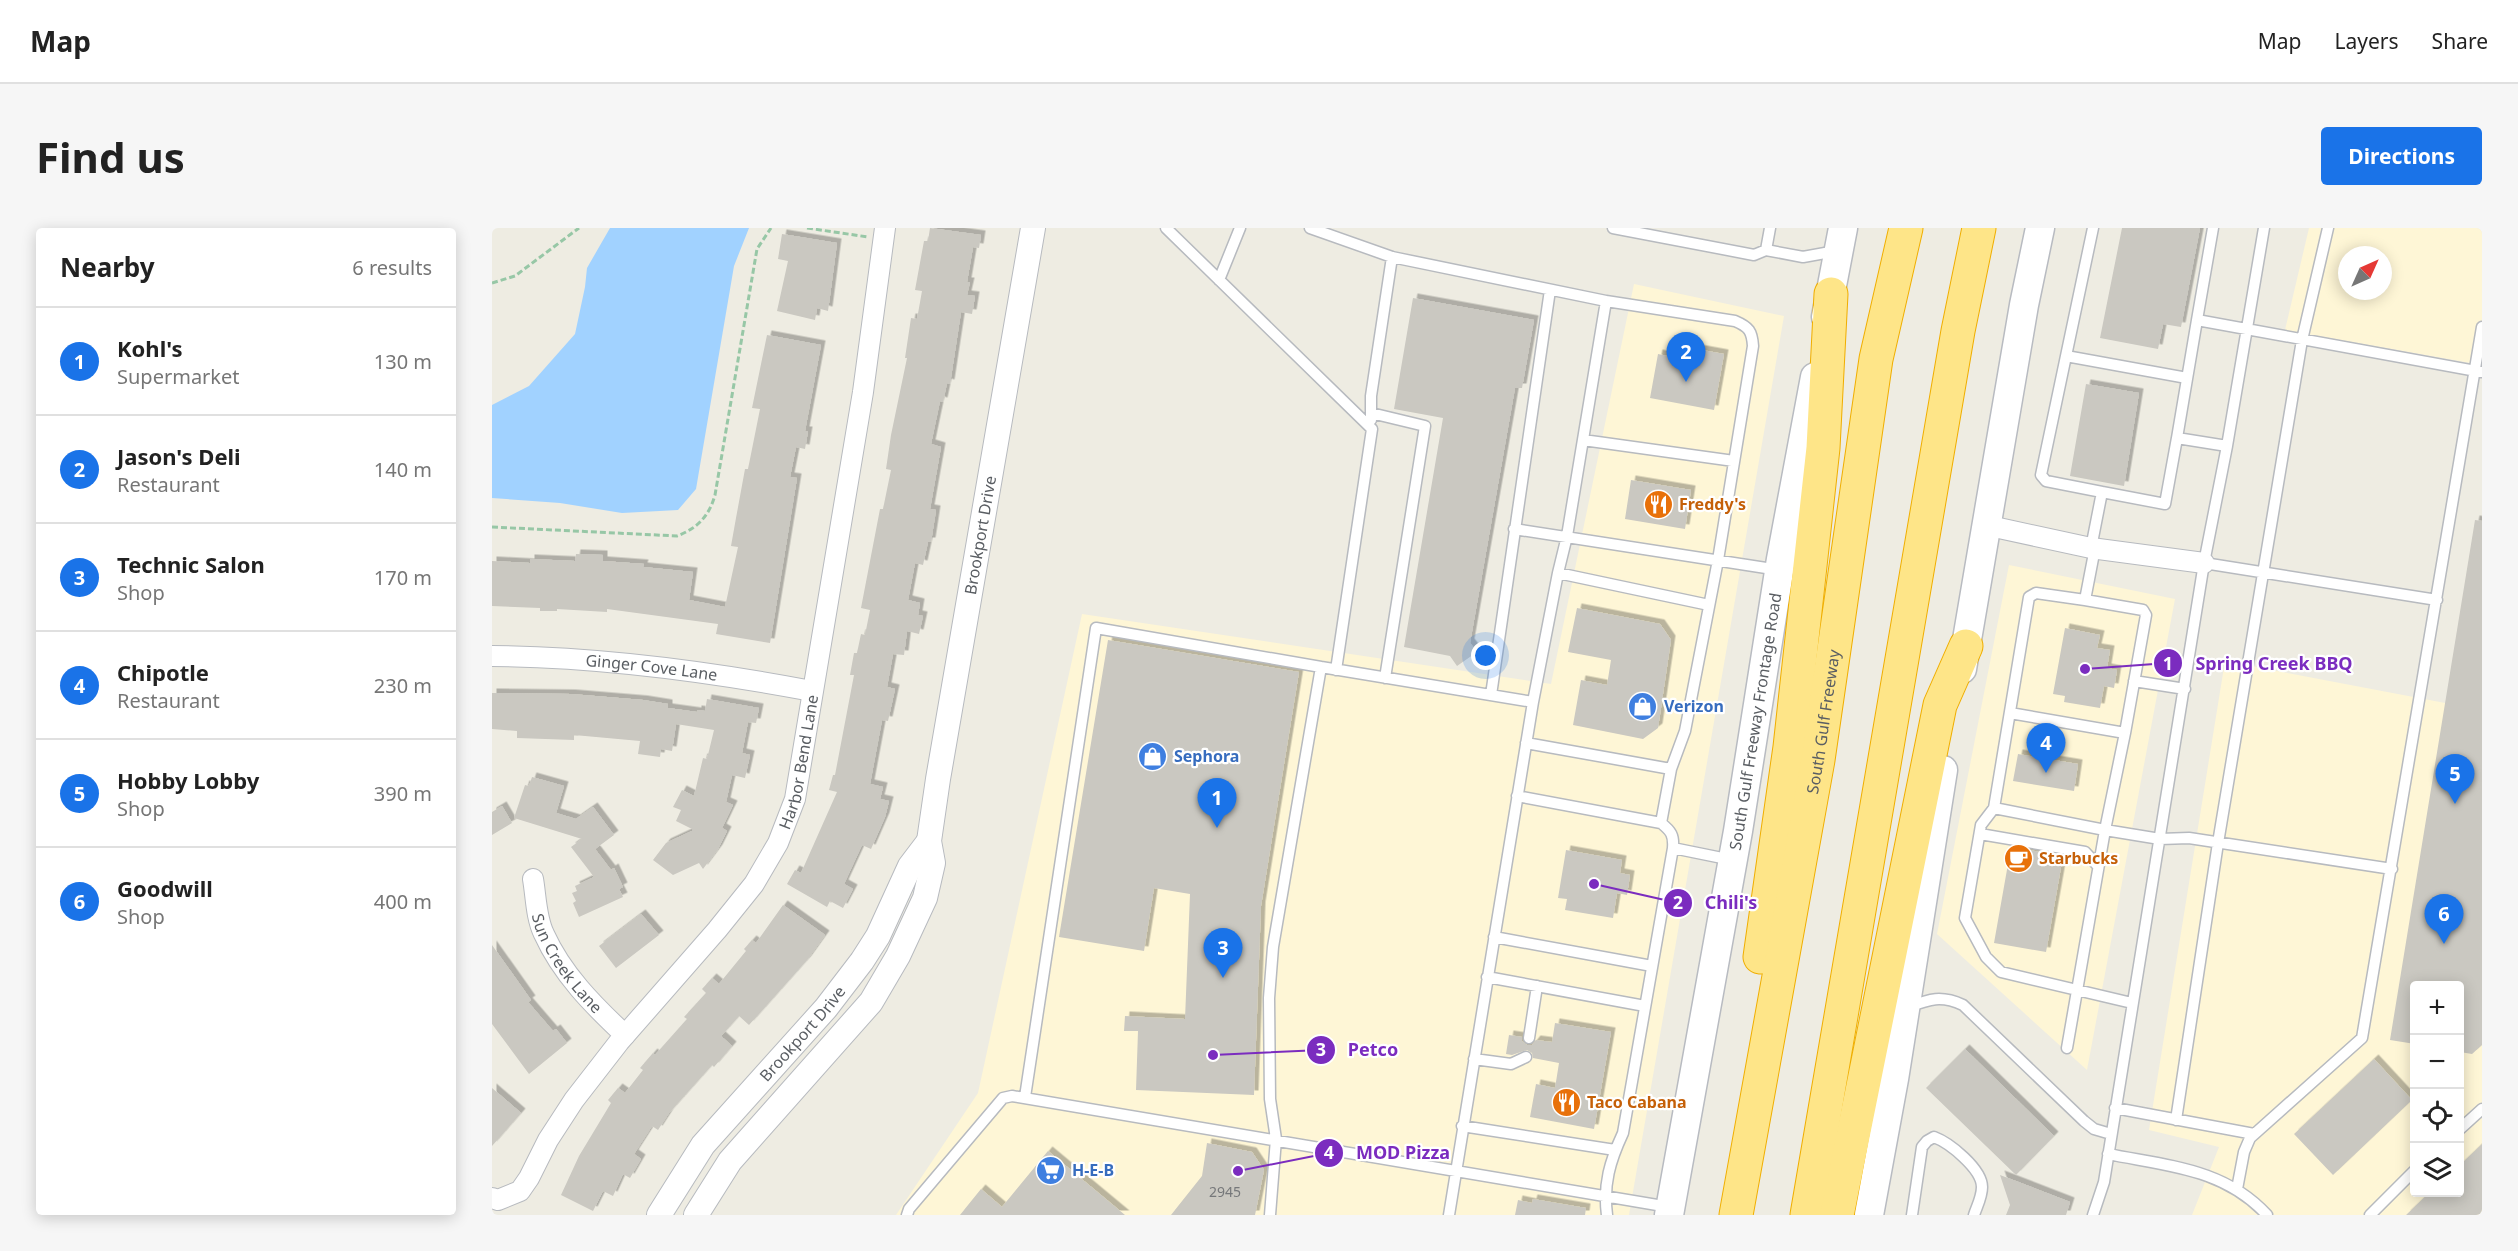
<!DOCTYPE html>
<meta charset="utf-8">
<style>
:root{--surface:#fff;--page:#f6f6f6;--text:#222;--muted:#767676;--line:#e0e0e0;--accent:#1a73e8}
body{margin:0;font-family:"Noto Sans",sans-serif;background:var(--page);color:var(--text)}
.controls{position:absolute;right:18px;bottom:18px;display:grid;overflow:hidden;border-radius:6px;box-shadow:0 3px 15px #0003}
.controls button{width:54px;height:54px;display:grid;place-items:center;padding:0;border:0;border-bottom:2px solid var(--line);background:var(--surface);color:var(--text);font:30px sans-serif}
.compass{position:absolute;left:1846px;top:18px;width:54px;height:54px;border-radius:50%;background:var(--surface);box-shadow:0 3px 15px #0003;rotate:45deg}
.you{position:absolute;left:994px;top:428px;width:21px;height:21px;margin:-15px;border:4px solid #fff;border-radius:50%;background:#1a73e8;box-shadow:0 0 0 9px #1a73e833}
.badge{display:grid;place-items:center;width:39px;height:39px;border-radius:50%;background:var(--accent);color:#fff;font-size:20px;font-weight:700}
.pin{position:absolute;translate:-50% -50px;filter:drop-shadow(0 2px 3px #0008)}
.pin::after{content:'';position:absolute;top:32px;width:21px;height:18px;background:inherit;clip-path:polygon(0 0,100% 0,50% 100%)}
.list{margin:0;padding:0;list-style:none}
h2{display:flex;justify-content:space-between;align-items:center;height:78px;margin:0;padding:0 24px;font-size:26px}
h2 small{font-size:20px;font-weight:400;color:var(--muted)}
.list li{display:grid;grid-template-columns:39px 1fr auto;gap:18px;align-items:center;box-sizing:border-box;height:108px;padding:0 24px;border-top:2px solid var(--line)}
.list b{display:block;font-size:22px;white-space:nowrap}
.list p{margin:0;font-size:20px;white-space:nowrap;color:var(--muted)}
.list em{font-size:20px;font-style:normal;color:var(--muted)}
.icon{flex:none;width:33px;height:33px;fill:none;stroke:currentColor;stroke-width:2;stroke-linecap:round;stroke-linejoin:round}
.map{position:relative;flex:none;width:1990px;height:987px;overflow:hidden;border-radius:6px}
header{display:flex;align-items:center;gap:36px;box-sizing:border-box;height:84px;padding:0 30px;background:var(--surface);border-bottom:2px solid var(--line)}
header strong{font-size:28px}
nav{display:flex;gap:33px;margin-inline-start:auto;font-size:21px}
.intro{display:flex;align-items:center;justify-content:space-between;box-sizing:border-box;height:144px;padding:0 36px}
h1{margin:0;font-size:42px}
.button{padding:15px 27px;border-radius:6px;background:var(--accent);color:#fff;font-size:21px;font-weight:700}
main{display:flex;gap:36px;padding:0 36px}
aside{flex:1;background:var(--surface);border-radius:6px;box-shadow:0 3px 15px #0003}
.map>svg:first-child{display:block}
</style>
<header>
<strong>Map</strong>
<nav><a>Map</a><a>Layers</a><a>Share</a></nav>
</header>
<div class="intro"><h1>Find us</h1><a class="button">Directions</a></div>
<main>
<aside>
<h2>Nearby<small>6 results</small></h2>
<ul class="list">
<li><span class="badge">1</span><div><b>Kohl's</b><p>Supermarket</p></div><em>130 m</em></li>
<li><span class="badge">2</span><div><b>Jason's Deli</b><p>Restaurant</p></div><em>140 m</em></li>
<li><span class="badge">3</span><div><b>Technic Salon</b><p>Shop</p></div><em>170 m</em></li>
<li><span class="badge">4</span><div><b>Chipotle</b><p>Restaurant</p></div><em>230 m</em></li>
<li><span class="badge">5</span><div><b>Hobby Lobby</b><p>Shop</p></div><em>390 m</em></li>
<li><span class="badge">6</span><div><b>Goodwill</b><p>Shop</p></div><em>400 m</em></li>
</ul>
</aside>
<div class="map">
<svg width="1990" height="987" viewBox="0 0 1990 987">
<defs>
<filter id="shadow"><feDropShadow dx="4.5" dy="-4.5" stdDeviation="0" flood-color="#0004"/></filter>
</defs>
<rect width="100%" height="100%" fill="#eeece2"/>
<!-- commercial -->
<path fill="#fef6d6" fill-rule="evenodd" d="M1817,0H1990V137L1793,102ZM1855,27H1891V63H1855Z
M1142,56L1292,88L1137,987H404L486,865L590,386L1059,456Z
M1517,337L1683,371L1595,842L1445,706Z
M1733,433L1990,482V987H1700L1727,919L1657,902ZM1922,758H1968V964H1922Z"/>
<!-- water -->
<path fill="#a1d2ff" d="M118,0H257L242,38L204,261L186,282L130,285L68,275L0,270V177L37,158L83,106L93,59L95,40Z"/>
<!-- building -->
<path fill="#cac8c1" filter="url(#shadow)" d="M438,0L489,7L487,20L481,19L475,54H478L475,67L483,68L480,86L469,84L458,156L455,155L451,174L448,173L439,216L449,219L438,281L444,282L439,314H436L431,337L423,335L416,372L428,375L426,387L431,388L427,406L415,403L412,427L401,426L395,459L403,461L396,493L390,492L378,556L391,559L388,571L397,573L393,589L379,621L370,617L352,656L361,661L351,680L338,673L335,679L295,656L303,642L309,645L345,564L337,562L341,547H343L362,447H358L362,425H365L369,406L373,407L378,382L369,380L388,281H391L399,242L394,241L399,207L415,130H413L419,90L425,91L430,63L423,62L432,13H436Z
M1630,0H1708L1689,99L1671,96L1666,121L1608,110Z
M290,6L345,15L336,83L325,80L323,92L285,83L296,33L286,31Z
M921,70L1042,92L1030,160H1023L978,415L985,424L965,438L958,428L912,419L951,190L902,181Z
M275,107L329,117L313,203H316L313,221L304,219L298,249L305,250L278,415L224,406L226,396L115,381V384L65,381V383H48V380L0,378V333L38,335V331L83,333L84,326L111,327V333L152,336L151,339L201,344L197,372L233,379L246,319L239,318L244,290L253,241H256L268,181L260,180Z
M1183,117L1232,126L1222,182L1158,170L1166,126L1180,129Z
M1594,156L1647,165L1632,258L1578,248Z
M1139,252L1199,262L1193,301L1133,291Z
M1983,292L1990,293V817L1980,826L1968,824V758H1923V816L1898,812Z
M1085,380L1168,396L1179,412L1166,500L1151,511L1081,497L1089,452L1115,457L1119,432L1076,424Z
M1573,400L1608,407L1605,420L1618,422L1615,440L1625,442L1622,460L1612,458L1608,480L1572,474L1573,468L1561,466Z
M616,412L807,444L769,678L762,867L644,862L646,803H632L633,788L693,791L698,666L662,660L652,723L567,709Z
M0,465L79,466L151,472L176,476V480L205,484V482L213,483L215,471L267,480L264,495L256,494L250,525L258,527L253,550L240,547L234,574L241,577L230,600L235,603L226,621L211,641L207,635L181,647L161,632L174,615L202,602L184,593L189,582L181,579L190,562L202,568L211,530L215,531L222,502L184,496L180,523L169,521L168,529L146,526L148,513L82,507V512L25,510V503L0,501Z
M1526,526L1586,536L1582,563L1521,553Z
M40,549L72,558L64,585L84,591L101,579L122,607L103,621L119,642L122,640L131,659L127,661L131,669L87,689L81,675L84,673L80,665L85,663L83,658L102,649L79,619L90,611L22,590L33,557L37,558Z
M10,578L20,595L0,607V584Z
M1519,619L1571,628L1554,724L1502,715Z
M1074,622L1130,632L1128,645L1138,647L1135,667L1125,665L1121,690L1073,682L1075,671L1066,670Z
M291,677L333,707L315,732L257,797L247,788L229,808L240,818L222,839L220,837L177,885L166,902L160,898L142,926L149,931L138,950L131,946L121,968L111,963L101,983L69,967L87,928L119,875L116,872L126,860L133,865L151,842L148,840L161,825L163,827L195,791L192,789L214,765L210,761L220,750L227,756L254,723L252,721L260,712L264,715Z
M149,686L167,707L124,740L107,718Z
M0,717L39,772L36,774L61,803L64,801L75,815L37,846L0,796Z
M1063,795L1119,804L1102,901L1038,889L1044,856L1063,860L1067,835L1041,830L1040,825L1035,822L1020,827L1014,826L1017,807L1030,809V813L1035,817H1040L1044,812L1060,814Z
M1473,821L1562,908L1524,947L1434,860Z
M1882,831L1920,872L1841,947L1802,906Z
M0,860L29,885L0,918Z
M715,915L760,924L772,942L763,987H679L710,948Z
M1990,916V987H1914L1938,964H1968V937Z
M556,923L633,987H468L489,961L510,979Z
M1508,947L1578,974L1574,987H1514L1518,977Z
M1041,971L1094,980L1093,987H1023L1026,972L1040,975Z"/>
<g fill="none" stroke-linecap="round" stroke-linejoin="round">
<defs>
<path id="service" d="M674,0L880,201L844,442
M818,0L900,29L1114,73L1075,308L1066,345L1217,377
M1121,0L1262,27L1274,22L1278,0
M1601,0L1574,128L1695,150
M1721,0L1705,92L1990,144
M1274,22L1311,29L1344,23
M727,52L748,0
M1705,92L1685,210L1735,218
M1574,128L1549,247L1554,253L1610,264
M879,185L933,198L893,450
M879,192V168L900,29
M1091,212L1242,233
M1022,301L1287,342
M1599,320L1610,264L1673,276L1685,210
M1603,320L1593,372L1651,382L1654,387L1633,505L1613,602L1668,611L1697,610L1900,641
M1712,335L1945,372
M1593,372L1544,365L1537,369L1502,580L1489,597L1473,690L1494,729L1509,744L1640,775
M1642,453L1693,461
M999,467L1058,62
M1041,474L1066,345
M1518,485L1633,505
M1034,515L1179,541L1193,503L1226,332L1261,118C1260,103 1257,99 1243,93L1114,73
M1025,568L1169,595C1179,603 1182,607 1181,620L1240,632
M1502,580L1613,602L1575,820
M1169,595L1179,541
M1488,606L1593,624L1606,638
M1002,709L1160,738
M995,749L1153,778
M1416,779C1438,771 1449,767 1471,777L1592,893L1602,901L1619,906
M1037,810L1045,758
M982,831L1019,836L1034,829
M533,869L604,400L829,439
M1623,880L1762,906
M1684,892L1726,615L1810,112L1836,0
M970,898L1123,922
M1968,901L1990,881
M1616,926C1675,938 1732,940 1775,987
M1745,961L1752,924L1758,910L1870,810L1990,99
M415,987L417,981L511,870L520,868L1177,979
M778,987L784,911L778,871L777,770L781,719L829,439L1041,474L957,987
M1115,987C1111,956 1118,933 1131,905L1181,620
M1420,987L1430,919L1435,913L1442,909C1458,915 1490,941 1490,959C1490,969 1485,978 1482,987
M1601,987L1612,954L1712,335L1735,218L1772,0
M1878,987L1922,943"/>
<g id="minor">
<path d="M1493,297L1599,320L1712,335"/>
<path id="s1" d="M0,428C108,429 214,443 320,463"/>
<path id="s2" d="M41,651C44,668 44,690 52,706C70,746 101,777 133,807"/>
<path id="s3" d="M0,970L6,972L28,963L37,950L56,912L82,872L127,814L225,702L262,656L286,615L303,571L371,164L393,0"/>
</g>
<g id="tertiary">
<path id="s4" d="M167,987L211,917L334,780L370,733L386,708L418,638L437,613"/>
<path id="s5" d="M204,987L238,933L379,774L406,728L433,670L441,635L437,613L446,551L541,0"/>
</g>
<g id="secondary">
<path d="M1334,89L1351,0"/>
<path d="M1470,441L1532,77L1548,0"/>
<path id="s6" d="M1177,987L1246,603L1289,331L1323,149"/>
<path d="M1377,987L1402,851L1451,542"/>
</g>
<g id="motorway">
<path d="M1268,729L1298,519L1331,220L1339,66"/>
<path id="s7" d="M1244,987L1326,532L1384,131L1414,0"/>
<path d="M1315,987L1466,103L1487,0"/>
<path d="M1345,987L1448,477L1474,418"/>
</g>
</defs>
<!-- service casing -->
<use href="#service" stroke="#b7babf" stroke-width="13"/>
<!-- minor casing -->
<use href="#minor" stroke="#b7babf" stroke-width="22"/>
<!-- tertiary casing -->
<use href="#tertiary" stroke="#b7babf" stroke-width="26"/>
<!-- secondary casing -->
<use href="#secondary" stroke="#b8bbc1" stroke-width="31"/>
<!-- motorway casing -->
<use href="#motorway" stroke="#f0ae00" stroke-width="35"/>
<!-- path -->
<path stroke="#97c7a6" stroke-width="3" stroke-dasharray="6 3" stroke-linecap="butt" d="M315,0L376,9
M0,55L23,48L87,0
M0,299L185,308C206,300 217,288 223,267L265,21L279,0"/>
<!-- service -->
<use href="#service" stroke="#fff" stroke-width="10"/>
<!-- minor -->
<use href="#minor" stroke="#fff" stroke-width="20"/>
<!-- tertiary -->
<use href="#tertiary" stroke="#fff" stroke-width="24"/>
<!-- secondary -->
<use href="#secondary" stroke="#fff" stroke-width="28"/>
<!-- motorway -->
<use href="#motorway" stroke="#fee588" stroke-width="33"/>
</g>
<!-- icons -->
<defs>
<symbol id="restaurant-disc" viewBox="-11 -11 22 22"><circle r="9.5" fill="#e8710a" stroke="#fff"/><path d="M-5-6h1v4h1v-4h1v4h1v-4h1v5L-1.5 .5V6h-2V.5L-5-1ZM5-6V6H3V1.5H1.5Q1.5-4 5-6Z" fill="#fff"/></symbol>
<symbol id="shop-disc" viewBox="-11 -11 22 22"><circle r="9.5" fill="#3f7fe0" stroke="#fff"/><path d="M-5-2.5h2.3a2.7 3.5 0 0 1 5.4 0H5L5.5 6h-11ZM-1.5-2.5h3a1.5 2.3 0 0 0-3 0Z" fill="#fff"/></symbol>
<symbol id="cafe-disc" viewBox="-11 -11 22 22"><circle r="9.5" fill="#e8710a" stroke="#fff"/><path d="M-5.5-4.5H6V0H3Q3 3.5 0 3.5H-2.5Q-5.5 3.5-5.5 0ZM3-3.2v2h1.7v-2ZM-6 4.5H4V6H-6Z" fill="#fff"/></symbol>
<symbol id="supermarket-disc" viewBox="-11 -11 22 22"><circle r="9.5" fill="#3f7fe0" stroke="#fff"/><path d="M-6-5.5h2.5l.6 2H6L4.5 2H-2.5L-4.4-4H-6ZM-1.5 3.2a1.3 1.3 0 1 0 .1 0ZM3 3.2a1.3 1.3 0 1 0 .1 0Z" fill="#fff"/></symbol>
</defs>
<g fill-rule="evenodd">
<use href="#restaurant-disc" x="1150" y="260" width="33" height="33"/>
<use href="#shop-disc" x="1134" y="462" width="33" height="33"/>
<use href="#shop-disc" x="644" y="512" width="33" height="33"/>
<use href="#cafe-disc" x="1510" y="614" width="33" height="33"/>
<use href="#restaurant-disc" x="1058" y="858" width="33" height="33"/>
<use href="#supermarket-disc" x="542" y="926" width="33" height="33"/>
</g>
<g text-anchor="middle" stroke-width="4.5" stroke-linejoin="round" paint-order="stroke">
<!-- number labels -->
<g font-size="14" fill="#76787a">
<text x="733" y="969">2945</text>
</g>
<!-- food labels -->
<g font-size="16" font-weight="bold" fill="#c56008" stroke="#fff" text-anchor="start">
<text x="1187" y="282">Freddy's</text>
<text x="1547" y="636">Starbucks</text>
<text x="1095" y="880">Taco Cabana</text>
</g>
<!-- street labels -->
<g font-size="16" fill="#5a5e63" stroke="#fff">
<text dy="6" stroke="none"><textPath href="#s5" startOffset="762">Brookport Drive</textPath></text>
<text dy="6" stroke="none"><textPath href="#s1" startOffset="160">Ginger Cove Lane</textPath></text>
<text dy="6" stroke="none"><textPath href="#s6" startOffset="501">South Gulf Freeway Frontage Road</textPath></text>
<text dy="6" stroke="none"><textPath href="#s7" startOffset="501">South Gulf Freeway</textPath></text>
<text dy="6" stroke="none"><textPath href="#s3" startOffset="549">Harbor Bend Lane</textPath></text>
<text dy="6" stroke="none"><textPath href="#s2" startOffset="93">Sun Creek Lane</textPath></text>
<text dy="6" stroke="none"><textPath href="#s4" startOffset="232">Brookport Drive</textPath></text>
</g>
<!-- shop labels -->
<g font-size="16" font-weight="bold" fill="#366cbe" stroke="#fff" text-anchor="start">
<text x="1172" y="484">Verizon</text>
<text x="682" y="534">Sephora</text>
<text x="580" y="948">H-E-B</text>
</g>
</g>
<!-- callouts -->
<path fill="none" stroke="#7b2cbf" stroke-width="2" d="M1593 441L1676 435M1102 656L1186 675M721 827L829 822M746 943L837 925"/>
<g fill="#7b2cbf" stroke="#fff" stroke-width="2">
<circle cx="1593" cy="441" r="6"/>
<circle cx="1102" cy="656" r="6"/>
<circle cx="721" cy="827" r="6"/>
<circle cx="746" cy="943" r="6"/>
<circle cx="1676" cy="435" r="15"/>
<circle cx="1186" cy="675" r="15"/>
<circle cx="829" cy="822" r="15"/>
<circle cx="837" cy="925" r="15"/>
</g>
<g font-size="18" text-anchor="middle" font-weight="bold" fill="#fff">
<text x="1676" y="442">1</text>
<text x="1186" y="681">2</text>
<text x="829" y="828">3</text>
<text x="837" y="931">4</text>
</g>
<g font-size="18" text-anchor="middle" font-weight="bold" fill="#7b2cbf" stroke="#fff" stroke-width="4.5" stroke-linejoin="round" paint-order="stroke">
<text x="1782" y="442">Spring Creek BBQ</text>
<text x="1239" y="681">Chili's</text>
<text x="881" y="828">Petco</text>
<text x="911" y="931">MOD Pizza</text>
</g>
</svg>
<div class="controls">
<button>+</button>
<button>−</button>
<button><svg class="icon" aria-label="locate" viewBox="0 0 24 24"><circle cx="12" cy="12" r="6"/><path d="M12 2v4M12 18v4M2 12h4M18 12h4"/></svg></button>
<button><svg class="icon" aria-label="layers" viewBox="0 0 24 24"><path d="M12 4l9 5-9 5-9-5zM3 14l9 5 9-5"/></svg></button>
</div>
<svg class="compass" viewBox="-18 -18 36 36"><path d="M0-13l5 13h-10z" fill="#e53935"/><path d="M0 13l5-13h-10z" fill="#767676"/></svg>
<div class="you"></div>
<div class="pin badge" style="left:725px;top:600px">1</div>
<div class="pin badge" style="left:1194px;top:154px">2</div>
<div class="pin badge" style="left:731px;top:750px">3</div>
<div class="pin badge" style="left:1554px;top:545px">4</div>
<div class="pin badge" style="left:1963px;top:576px">5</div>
<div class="pin badge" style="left:1952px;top:716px">6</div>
</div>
</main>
